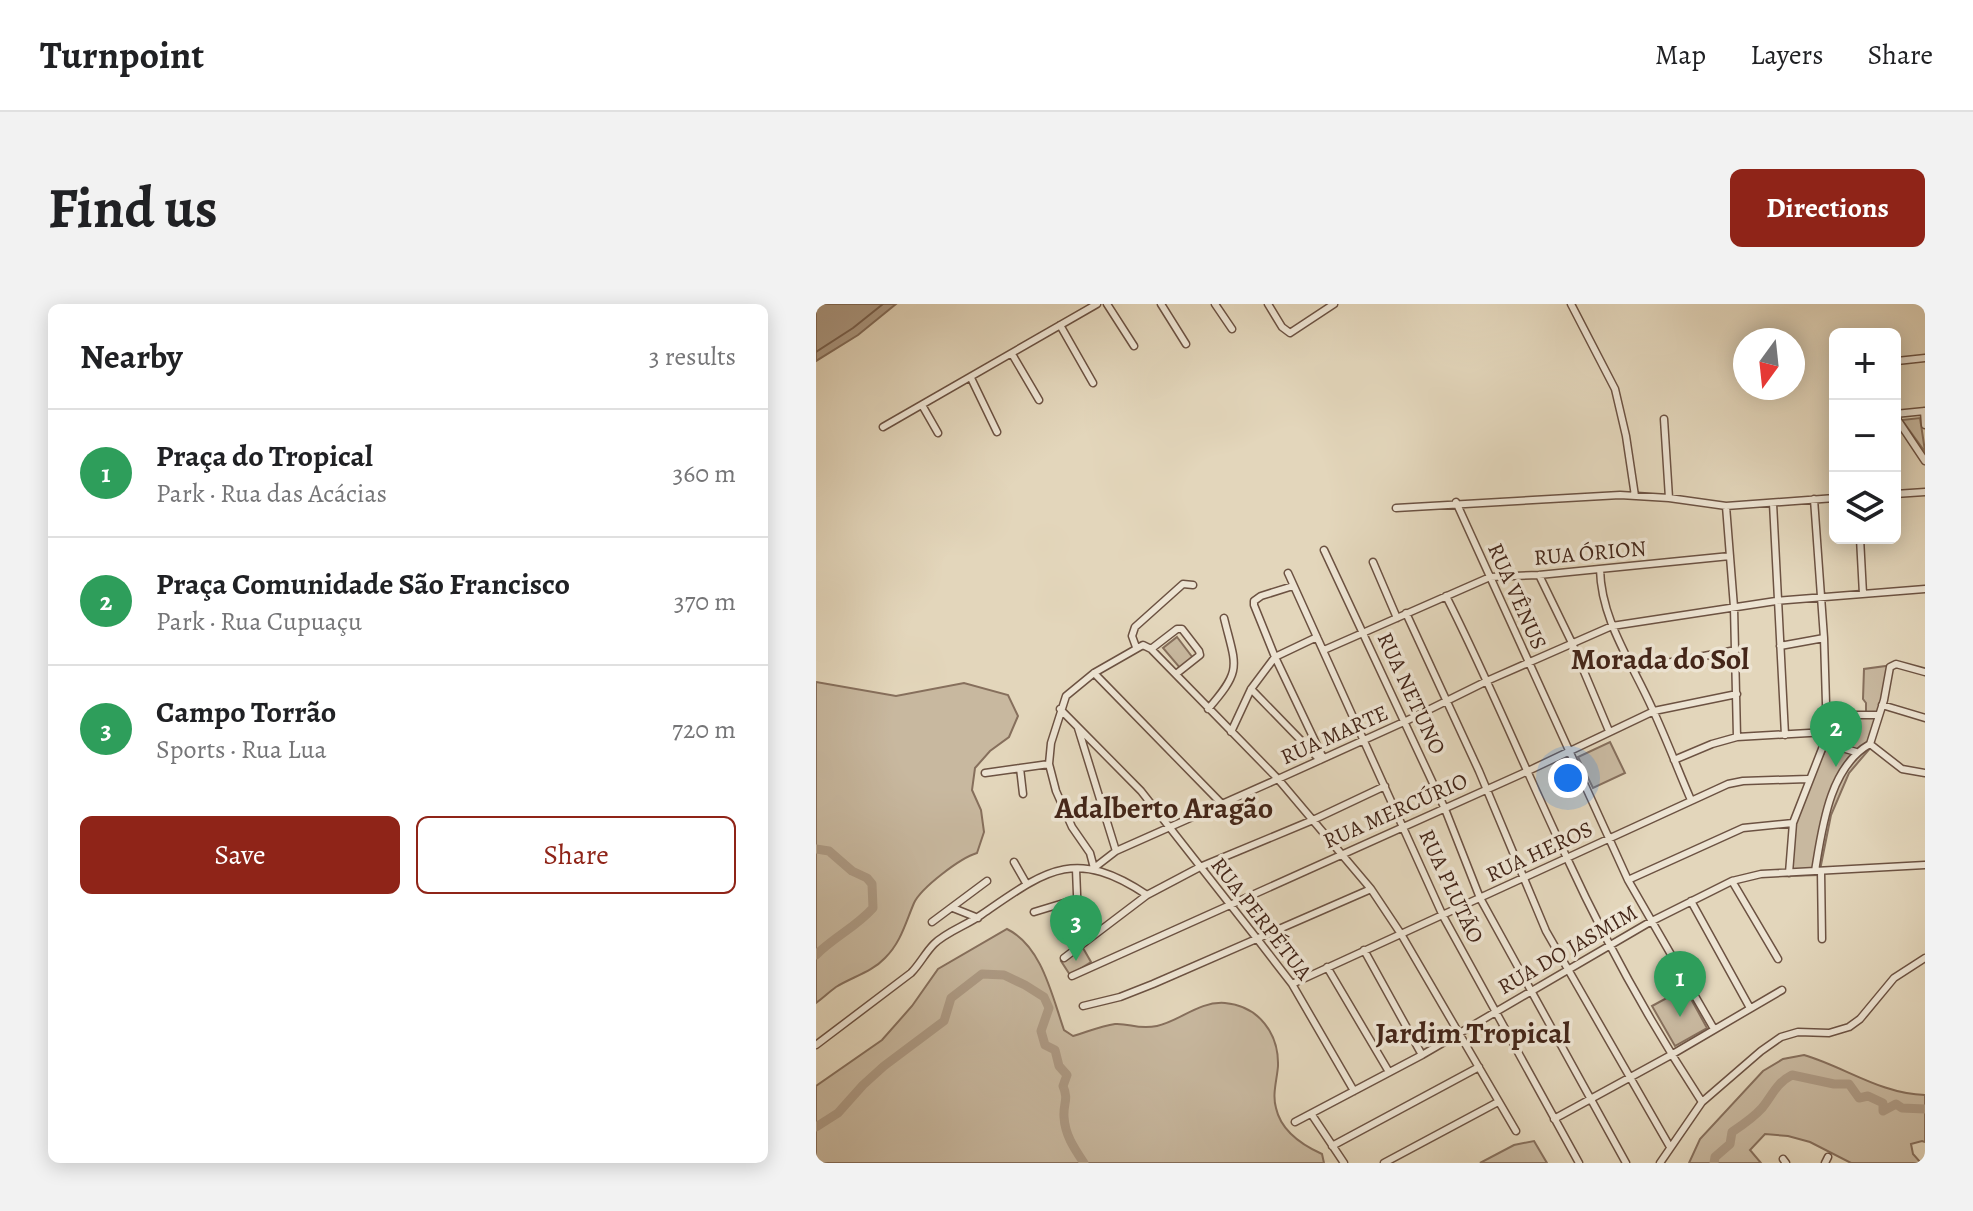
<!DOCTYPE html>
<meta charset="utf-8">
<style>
:root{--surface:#fff;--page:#f2f2f2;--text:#202124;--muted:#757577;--line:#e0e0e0;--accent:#8f2418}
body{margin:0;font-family:Alegreya,serif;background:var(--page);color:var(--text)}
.controls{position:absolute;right:24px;top:24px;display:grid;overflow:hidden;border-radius:12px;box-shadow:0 4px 20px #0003}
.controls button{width:72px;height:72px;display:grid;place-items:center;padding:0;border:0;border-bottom:2px solid var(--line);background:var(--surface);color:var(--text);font:40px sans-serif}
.compass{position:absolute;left:917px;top:24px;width:72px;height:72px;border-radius:50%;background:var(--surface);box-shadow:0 4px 20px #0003;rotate:195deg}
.you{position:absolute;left:752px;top:474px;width:28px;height:28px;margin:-20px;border:6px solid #fff;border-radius:50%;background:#1a73e8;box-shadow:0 0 0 12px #1a73e833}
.badge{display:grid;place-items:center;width:52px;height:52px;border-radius:50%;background:var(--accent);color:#fff;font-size:26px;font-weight:700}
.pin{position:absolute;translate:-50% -66px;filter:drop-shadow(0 2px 4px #0008)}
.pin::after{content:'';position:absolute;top:42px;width:28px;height:24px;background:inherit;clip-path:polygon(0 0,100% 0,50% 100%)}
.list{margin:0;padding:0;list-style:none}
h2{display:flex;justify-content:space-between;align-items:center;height:104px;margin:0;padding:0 32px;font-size:34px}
h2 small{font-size:26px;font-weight:400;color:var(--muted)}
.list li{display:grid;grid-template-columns:52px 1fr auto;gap:24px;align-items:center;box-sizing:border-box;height:128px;padding:0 32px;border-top:2px solid var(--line)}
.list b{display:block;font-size:30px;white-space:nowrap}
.list p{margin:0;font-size:26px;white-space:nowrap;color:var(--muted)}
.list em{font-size:26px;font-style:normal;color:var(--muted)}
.actions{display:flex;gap:16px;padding:24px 32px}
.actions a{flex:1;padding:18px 0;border:2px solid var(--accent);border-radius:12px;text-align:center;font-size:28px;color:var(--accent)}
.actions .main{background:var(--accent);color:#fff}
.icon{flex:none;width:44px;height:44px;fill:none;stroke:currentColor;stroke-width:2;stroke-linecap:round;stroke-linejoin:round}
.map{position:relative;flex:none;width:1109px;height:859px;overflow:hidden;border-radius:12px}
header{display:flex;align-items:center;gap:48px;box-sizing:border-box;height:112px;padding:0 40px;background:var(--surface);border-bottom:2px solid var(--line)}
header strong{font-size:38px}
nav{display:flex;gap:44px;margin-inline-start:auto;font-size:28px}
.intro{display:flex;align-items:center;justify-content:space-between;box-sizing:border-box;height:192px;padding:0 48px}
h1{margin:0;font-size:56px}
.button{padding:20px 36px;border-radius:12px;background:var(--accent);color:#fff;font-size:28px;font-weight:700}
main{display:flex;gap:48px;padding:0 48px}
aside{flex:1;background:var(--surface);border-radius:12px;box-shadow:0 4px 20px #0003}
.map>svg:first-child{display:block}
</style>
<header>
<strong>Turnpoint</strong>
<nav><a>Map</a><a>Layers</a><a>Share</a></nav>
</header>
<div class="intro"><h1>Find us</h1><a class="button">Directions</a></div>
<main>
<aside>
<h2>Nearby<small>3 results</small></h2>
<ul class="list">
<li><span class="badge" style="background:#2e9e5b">1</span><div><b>Praça do Tropical</b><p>Park · Rua das Acácias</p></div><em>360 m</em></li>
<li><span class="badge" style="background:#2e9e5b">2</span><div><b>Praça Comunidade São Francisco</b><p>Park · Rua Cupuaçu</p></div><em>370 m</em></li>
<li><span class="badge" style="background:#2e9e5b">3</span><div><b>Campo Torrão</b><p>Sports · Rua Lua</p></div><em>720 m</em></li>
</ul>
<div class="actions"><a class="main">Save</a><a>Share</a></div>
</aside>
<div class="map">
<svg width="1109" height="859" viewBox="0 0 1109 859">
<rect width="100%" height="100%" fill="#e3d6bb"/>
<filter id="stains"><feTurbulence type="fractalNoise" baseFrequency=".0025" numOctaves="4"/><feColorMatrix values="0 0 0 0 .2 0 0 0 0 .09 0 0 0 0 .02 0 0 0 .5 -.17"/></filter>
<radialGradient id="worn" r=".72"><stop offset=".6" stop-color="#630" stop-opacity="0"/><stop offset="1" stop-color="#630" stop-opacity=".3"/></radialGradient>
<!-- green -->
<path fill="#c8b89f" stroke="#866f5c" stroke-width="2" d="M1104,114L1109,147V148L1086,116Z
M361,333L377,354L364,364L347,344Z
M1077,361L1056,442L1033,469L1015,511L1003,571L971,572L978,524L995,475L1012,441V413L1050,412V399L1047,395L1048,365Z
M0,378L80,392L148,379L192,391L202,412L193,433L174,447L159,464L156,486L165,506L168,528L161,549C144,554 105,584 98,599C89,620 85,638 69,654C56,668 36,673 20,683C13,688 7,694 0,699Z
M794,438L809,469L777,484L762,453Z
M191,625C226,642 236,692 248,726L257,732C271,728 285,722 299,720C314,719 321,726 341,722C364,717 383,697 409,699C443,702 463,730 462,762C461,776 456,790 460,804C465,827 486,841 506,850L508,859H0V782L66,736L96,702L122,665Z
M267,644L275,658L254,671L245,657Z
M869,684L891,724L859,742L836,702Z
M988,751C1029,763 1065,790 1109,791V838L1106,837L1095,840L1097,850L1105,859H1035L994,838L972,832L949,830L934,846L945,859H873L884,835L947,767L967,755Z
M718,837L731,859H664L698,841Z"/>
<!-- water -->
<path fill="#ad9a84" stroke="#836c59" stroke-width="2" d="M0,0H80L42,31L0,57Z"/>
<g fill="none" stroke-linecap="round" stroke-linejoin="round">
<!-- shore -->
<path stroke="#78604e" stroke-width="2" d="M0,48L37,24L67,0"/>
<!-- river -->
<path stroke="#ad9a84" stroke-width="9" d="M0,545L13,547L36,567L51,574L56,580L57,604C40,623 18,633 0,651
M0,823L22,809L47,781L68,762L128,717L135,694L166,670L188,671L209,681L228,693L233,704L225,727L229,741L239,746L243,762L251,771L247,782C253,796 247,799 248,813C249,831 258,844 268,859
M898,859L899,853L914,840L916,828C925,822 939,812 946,804C956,792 960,779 976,771L1018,780H1033L1043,794L1052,792L1067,799V807L1080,800L1086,804L1109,805"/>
<defs>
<path id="street" d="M291,0L318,42
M345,0L370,40
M399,0L416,25
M452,0L466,23L474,29L518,0
M755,0L799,85L810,132L819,192
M244,21L277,79
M196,50L223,96
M1081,57L1109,54
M155,74L181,128
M106,101L122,129
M1108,107L1109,121
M1079,110L1109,107
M1079,112L1109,157
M848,115L853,194
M67,123L281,0
M1079,190L1109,188
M640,198L812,576L898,725
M957,199L969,431
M910,202L918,303L921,433
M580,204L804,191L853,194L910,202L1019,194
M1044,234L1047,290
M508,246L629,505L664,594L810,859
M557,258L581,314
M784,265C785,316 816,359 836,404C850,434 862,466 875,496
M472,269L627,612L763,859
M723,271L756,339L793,427
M477,282L445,292L438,297V301L459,353L507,454
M630,292C673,377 709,465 750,552C789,637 835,720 886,798
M590,309L663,467L730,627L854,843
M964,342L1008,334
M320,343L316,332L319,323L367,280L377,281
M335,345L361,325H366L383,347L384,351L360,370
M508,346L674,273L723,271L914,252
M818,365L920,346
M278,369L405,499
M435,385L504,456
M1066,401L1109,414
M244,405L325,487L442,636L476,680L538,787
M392,405C427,365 420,363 408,314
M1010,411H1063
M262,424L300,547
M415,428L435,385L459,353L501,333
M1009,439L1040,448
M1054,440L1086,465L1109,469
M858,456L896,440L921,433L1011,428
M204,464L207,490
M169,469L233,460
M198,558L210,579
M278,564L274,549L256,523L240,487L233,460L235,439L250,392L278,369L327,341L335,345L462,475L555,585L585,630L700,827
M278,564L300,547L462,475L590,417L673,376L796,322L960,297L1109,285
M999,567C1006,525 1013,463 1054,440L1068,396L1074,363L1080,360L1109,368
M1005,567L1006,635
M973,569L977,519L1011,432L1008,334L998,195
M812,576L927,524L977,519
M916,577L962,655
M875,597L934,704
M137,604L162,614
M218,608L261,595
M116,618L171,577
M245,625L262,615L260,565
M548,646L606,751
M248,654L331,591L384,563L497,516L569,482
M511,663L573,768
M256,672L712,467L838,407L921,390
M476,680L912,480L927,477L992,475
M267,702L304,693L337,680L555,585
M0,741L95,669C104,660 109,649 118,640C130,628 151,621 165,611C229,567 258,542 331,591
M496,811L528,859
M738,815L855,751L966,686
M479,818L606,751L834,618L916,577L945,570L1109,561
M516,842L663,763
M967,855L970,859
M568,859L682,798
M844,859L886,798L945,747L965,733L982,728L1013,729L1033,723L1044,715L1078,674L1109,654
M1009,859L1012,853"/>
</defs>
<!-- street casing -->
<use href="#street" stroke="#6c5242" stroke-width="9"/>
<!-- street -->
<use href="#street" stroke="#ede4d3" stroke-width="6"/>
</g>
<g text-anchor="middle" stroke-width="7" stroke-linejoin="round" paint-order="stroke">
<!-- street labels -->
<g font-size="22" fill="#442619" stroke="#ede4d3">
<text transform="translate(774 248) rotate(-5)" y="8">RUA ÓRION</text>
<text transform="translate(702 292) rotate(66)" y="8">RUA VÊNUS</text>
<text transform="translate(596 389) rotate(65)" y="8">RUA NETUNO</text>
<text transform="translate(518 430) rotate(-24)" y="8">RUA MARTE</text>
<text transform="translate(579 506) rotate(-24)" y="8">RUA MERCÚRIO</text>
<text transform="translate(723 547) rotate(-25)" y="8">RUA HEROS</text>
<text transform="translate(636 582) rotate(65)" y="8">RUA PLUTÃO</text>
<text transform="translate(446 614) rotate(52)" y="8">RUA PERPÉTUA</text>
<text transform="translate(751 645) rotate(-30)" y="8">RUA DO JASMIM</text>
</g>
<!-- district labels -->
<g font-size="30" font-weight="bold" fill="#442619" stroke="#ede4d3">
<text x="844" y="365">Morada do Sol</text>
<text x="348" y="514">Adalberto Aragão</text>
<text x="657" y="739">Jardim Tropical</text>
</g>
</g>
<rect width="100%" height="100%" filter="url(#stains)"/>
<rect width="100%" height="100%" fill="url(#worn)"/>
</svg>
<div class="controls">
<button>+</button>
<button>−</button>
<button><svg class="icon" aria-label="layers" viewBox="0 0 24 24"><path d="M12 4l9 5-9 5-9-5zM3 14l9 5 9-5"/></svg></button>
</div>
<svg class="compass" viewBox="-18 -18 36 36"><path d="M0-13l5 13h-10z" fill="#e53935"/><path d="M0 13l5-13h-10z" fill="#757577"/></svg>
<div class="you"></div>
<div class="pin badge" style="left:864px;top:713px;background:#2e9e5b">1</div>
<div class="pin badge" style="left:1020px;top:463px;background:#2e9e5b">2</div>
<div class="pin badge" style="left:260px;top:657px;background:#2e9e5b">3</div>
</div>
</main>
